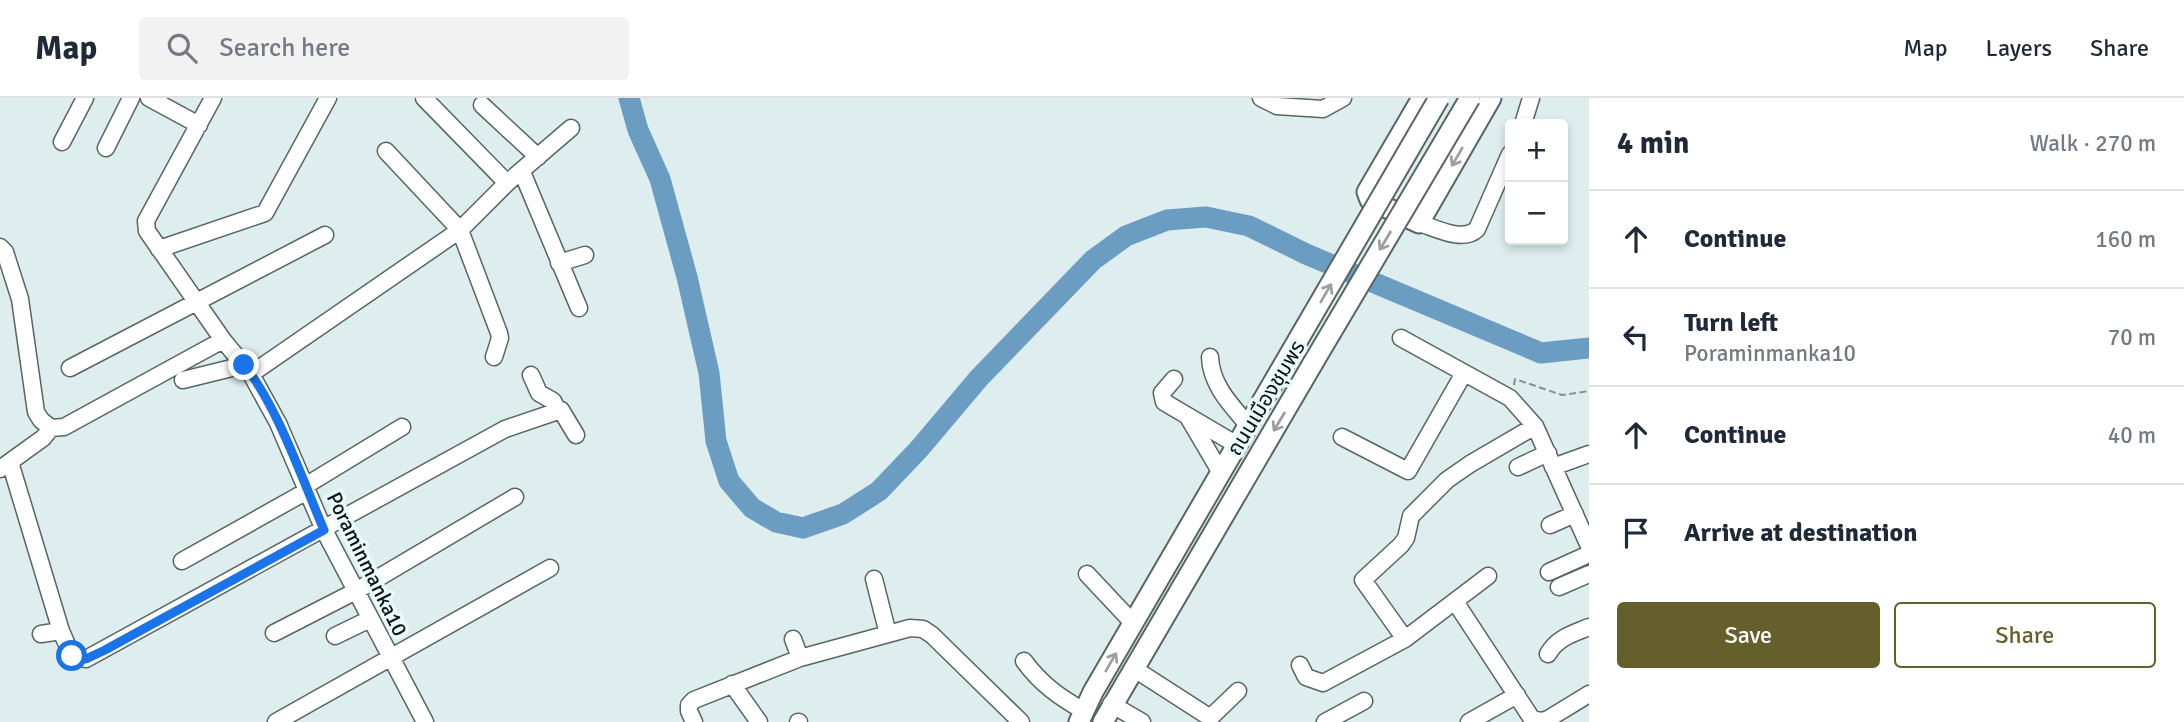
<!DOCTYPE html>
<meta charset="utf-8">
<style>
:root{--surface:#fff;--page:#f2f2f3;--text:#1f2937;--muted:#747a83;--line:#e0e1e3;--accent:#655f2c}
body{margin:0;font-family:Signika,"Noto Sans Thai",sans-serif;background:var(--page);color:var(--text)}
.controls{position:absolute;right:21px;top:21px;display:grid;overflow:hidden;border-radius:7px;box-shadow:0 4px 10px #0003}
.controls button{width:63px;height:63px;display:grid;place-items:center;padding:0;border:0;border-bottom:2px solid var(--line);background:var(--surface);color:var(--text);font:35px sans-serif}
.stop{position:absolute;width:21px;height:21px;margin:-16px;border:5px solid #1a73e8;border-radius:50%;background:#fff}
.stop.end{background:#1a73e8;border-color:#fff;box-shadow:0 2px 7px #0008}
.list{margin:0;padding:0;list-style:none}
h2{display:flex;justify-content:space-between;align-items:center;height:91px;margin:0;padding:0 28px;font-size:30px}
h2 small{font-size:23px;font-weight:400;color:var(--muted)}
.list li{display:grid;grid-template-columns:46px 1fr auto;gap:21px;align-items:center;box-sizing:border-box;height:98px;padding:0 28px;border-top:2px solid var(--line)}
.list b{display:block;font-size:26px;white-space:nowrap}
.list p{margin:0;font-size:23px;white-space:nowrap;color:var(--muted)}
.list em{font-size:23px;font-style:normal;color:var(--muted)}
.actions{display:flex;gap:14px;padding:21px 28px}
.actions a{flex:1;padding:16px 0;border:2px solid var(--accent);border-radius:7px;text-align:center;font-size:24px;color:var(--accent)}
.actions .main{background:var(--accent);color:#fff}
.icon{flex:none;width:38px;height:38px;fill:none;stroke:currentColor;stroke-width:2;stroke-linecap:round;stroke-linejoin:round}
.map{position:relative;flex:none;width:1589px;height:624px;overflow:hidden}
header{display:flex;align-items:center;gap:42px;box-sizing:border-box;height:98px;padding:0 35px;background:var(--surface);border-bottom:2px solid var(--line)}
header strong{font-size:33px}
nav{display:flex;gap:38px;margin-inline-start:auto;font-size:24px}
.search{width:490px;height:63px;background:var(--page);display:flex;align-items:center;gap:18px;box-sizing:border-box;padding:0 24px;border-radius:7px;color:var(--muted);font-size:26px}
main{display:flex}
aside{flex:1;background:var(--surface)}
.map>svg:first-child{display:block}
</style>
<header>
<strong>Map</strong>
<div class="search"><svg class="icon" aria-label="search" viewBox="0 0 24 24"><circle cx="10" cy="10" r="6"/><path d="M15 15l6 6"/></svg>Search here</div>
<nav><a>Map</a><a>Layers</a><a>Share</a></nav>
</header>
<main>
<div class="map">
<svg width="1589" height="624" viewBox="0 0 1589 624">
<rect width="100%" height="100%" fill="#deedee"/>
<g fill="none" stroke-linecap="round" stroke-linejoin="round">
<!-- river -->
<path stroke="#6a9dc1" stroke-width="21" d="M629,0L638,32L660,81L687,179L709,275L716,343L729,383L752,410L776,424L803,430L843,416L879,393L919,351L979,280L1093,162L1126,138L1167,122L1206,119L1249,128L1306,156L1541,255L1589,250"/>
<defs>
<path id="minor" d="M149,0L199,27
M213,0L146,123L147,133L223,242
M424,0L507,85
M1261,0L1277,8L1323,11L1343,0
M482,7L538,59
M1523,26L1531,0
M62,44L85,0
M106,50L131,0
M386,53L460,132L499,235L500,240L494,259
M522,74L579,210
M1419,125C1436,130 1463,145 1477,131L1510,56
M0,149L5,154L20,201L36,314L41,322L51,330L64,329L223,242L251,276L278,325L324,432L425,624
M159,151L265,115L328,0
M559,165L585,157
M1401,240L1510,300L1535,328L1589,448
M1210,259C1211,287 1231,307 1248,327
M70,270L325,137
M251,276L460,132L507,85L571,30
M531,277L539,295L553,303L558,313
M1174,281L1162,295L1164,304L1237,347
M183,282L244,267
M1188,319L1221,375
M1342,339L1408,373L1464,275
M10,364L61,533L72,558L86,561L505,331L561,312L576,337
M1518,369L1548,355
M1553,369L1589,356
M0,371L43,340L51,330
M305,388L402,329
M1550,427L1575,416
M182,463L307,393
M1549,474L1589,456
M1087,476L1133,525
M874,481L888,536
M1559,489L1589,476
M1456,505L1532,621L1542,623L1548,621L1589,596
M274,535L356,493L515,399
M41,536L61,533
M335,538L370,521
M793,541L800,560
M1405,541L1363,482L1401,447L1406,440L1411,418L1447,382L1470,366L1535,328
M1548,556C1557,540 1572,536 1589,529
M1024,563C1041,586 1059,599 1084,613
M1300,567L1306,579L1323,585L1405,541L1488,478
M1133,570L1206,617L1212,618L1238,593
M732,586L759,624
M1111,606L1142,624
M276,624L550,470
M694,624L689,613V607L694,602L800,560L910,530L923,531L932,537L1021,624
M798,624H799
M1325,624L1364,603
M1469,624L1517,597"/>
<path id="major" d="M1422,0L1367,94L1370,102L1419,125L1491,0
M1079,624L1093,594L1291,254
M1103,624L1313,265"/>
</defs>
<!-- minor casing -->
<use href="#minor" stroke="#586565" stroke-width="19"/>
<!-- major casing -->
<use href="#major" stroke="#586565" stroke-width="23"/>
<!-- path -->
<path stroke="#859091" stroke-width="2" stroke-dasharray="7 3.5" stroke-linecap="butt" d="M1514,287L1515,281L1562,297L1589,293"/>
<!-- minor -->
<use href="#minor" stroke="#fff" stroke-width="16"/>
<!-- major -->
<use href="#major" stroke="#fff" stroke-width="19"/>
<defs>
<path id="major-bridge" d="M1291,254L1439,0
M1313,265L1470,0"/>
</defs>
<!-- major-bridge casing -->
<use href="#major-bridge" stroke="#586565" stroke-width="23" stroke-linecap="butt"/>
<!-- major-bridge -->
<use href="#major-bridge" stroke="#fff" stroke-width="19"/>
</g>
<!-- one-way arrows -->
<defs><path id="oneway-shaft" d="M-6 0H5M1.5-3L5.5 0L1.5 3" fill="none" stroke-width="1.6" stroke-linecap="round" stroke-linejoin="round" transform="scale(1.75)"/></defs>
<g stroke="#9ea0a0">
<use href="#oneway-shaft" transform="translate(1457 59) rotate(120)"/>
<use href="#oneway-shaft" transform="translate(1385 143) rotate(121)"/>
<use href="#oneway-shaft" transform="translate(1326 195) rotate(-60)"/>
<use href="#oneway-shaft" transform="translate(1279 324) rotate(121)"/>
<use href="#oneway-shaft" transform="translate(1111 564) rotate(-60)"/>
</g>
<g fill="none" stroke-linecap="round" stroke-linejoin="round">
<!-- route -->
<path stroke="#1a73e8" stroke-width="9" d="M72,558L86,561L105,552L324,432C303,383 277,307 244,267"/>
</g>
<g text-anchor="middle" stroke-width="7" stroke-linejoin="round" paint-order="stroke">
<!-- street labels -->
<g font-size="21" fill="#0c1111" stroke="#ebfafb">
<text transform="translate(1266 300) rotate(-59)" y="7">ถนนเมืองชุมพร</text>
<text transform="translate(367 466) rotate(64)" y="7">Poraminmanka10</text>
</g>
</g>
</svg>
<div class="controls">
<button>+</button>
<button>−</button>
</div>
<div class="stop" style="left:72px;top:558px"></div>
<div class="stop end" style="left:244px;top:267px"></div>
</div>
<aside>
<h2>4 min<small>Walk · 270 m</small></h2>
<ul class="list">
<li><svg class="icon" aria-label="ahead" viewBox="0 0 24 24"><path d="M12 20V5M6 11l6-6 6 6"/></svg><div><b>Continue</b></div><em>160 m</em></li>
<li><svg class="icon" aria-label="left" viewBox="0 0 24 24"><path d="M17 20v-9H6M10 6l-5 5 5 5"/></svg><div><b>Turn left</b><p>Poraminmanka10</p></div><em>70 m</em></li>
<li><svg class="icon" aria-label="ahead" viewBox="0 0 24 24"><path d="M12 20V5M6 11l6-6 6 6"/></svg><div><b>Continue</b></div><em>40 m</em></li>
<li><svg class="icon" aria-label="arrive" viewBox="0 0 24 24"><path d="M6 21V4h12l-3 4 3 4H6"/></svg><div><b>Arrive at destination</b></div></li>
</ul>
<div class="actions"><a class="main">Save</a><a>Share</a></div>
</aside>
</main>
